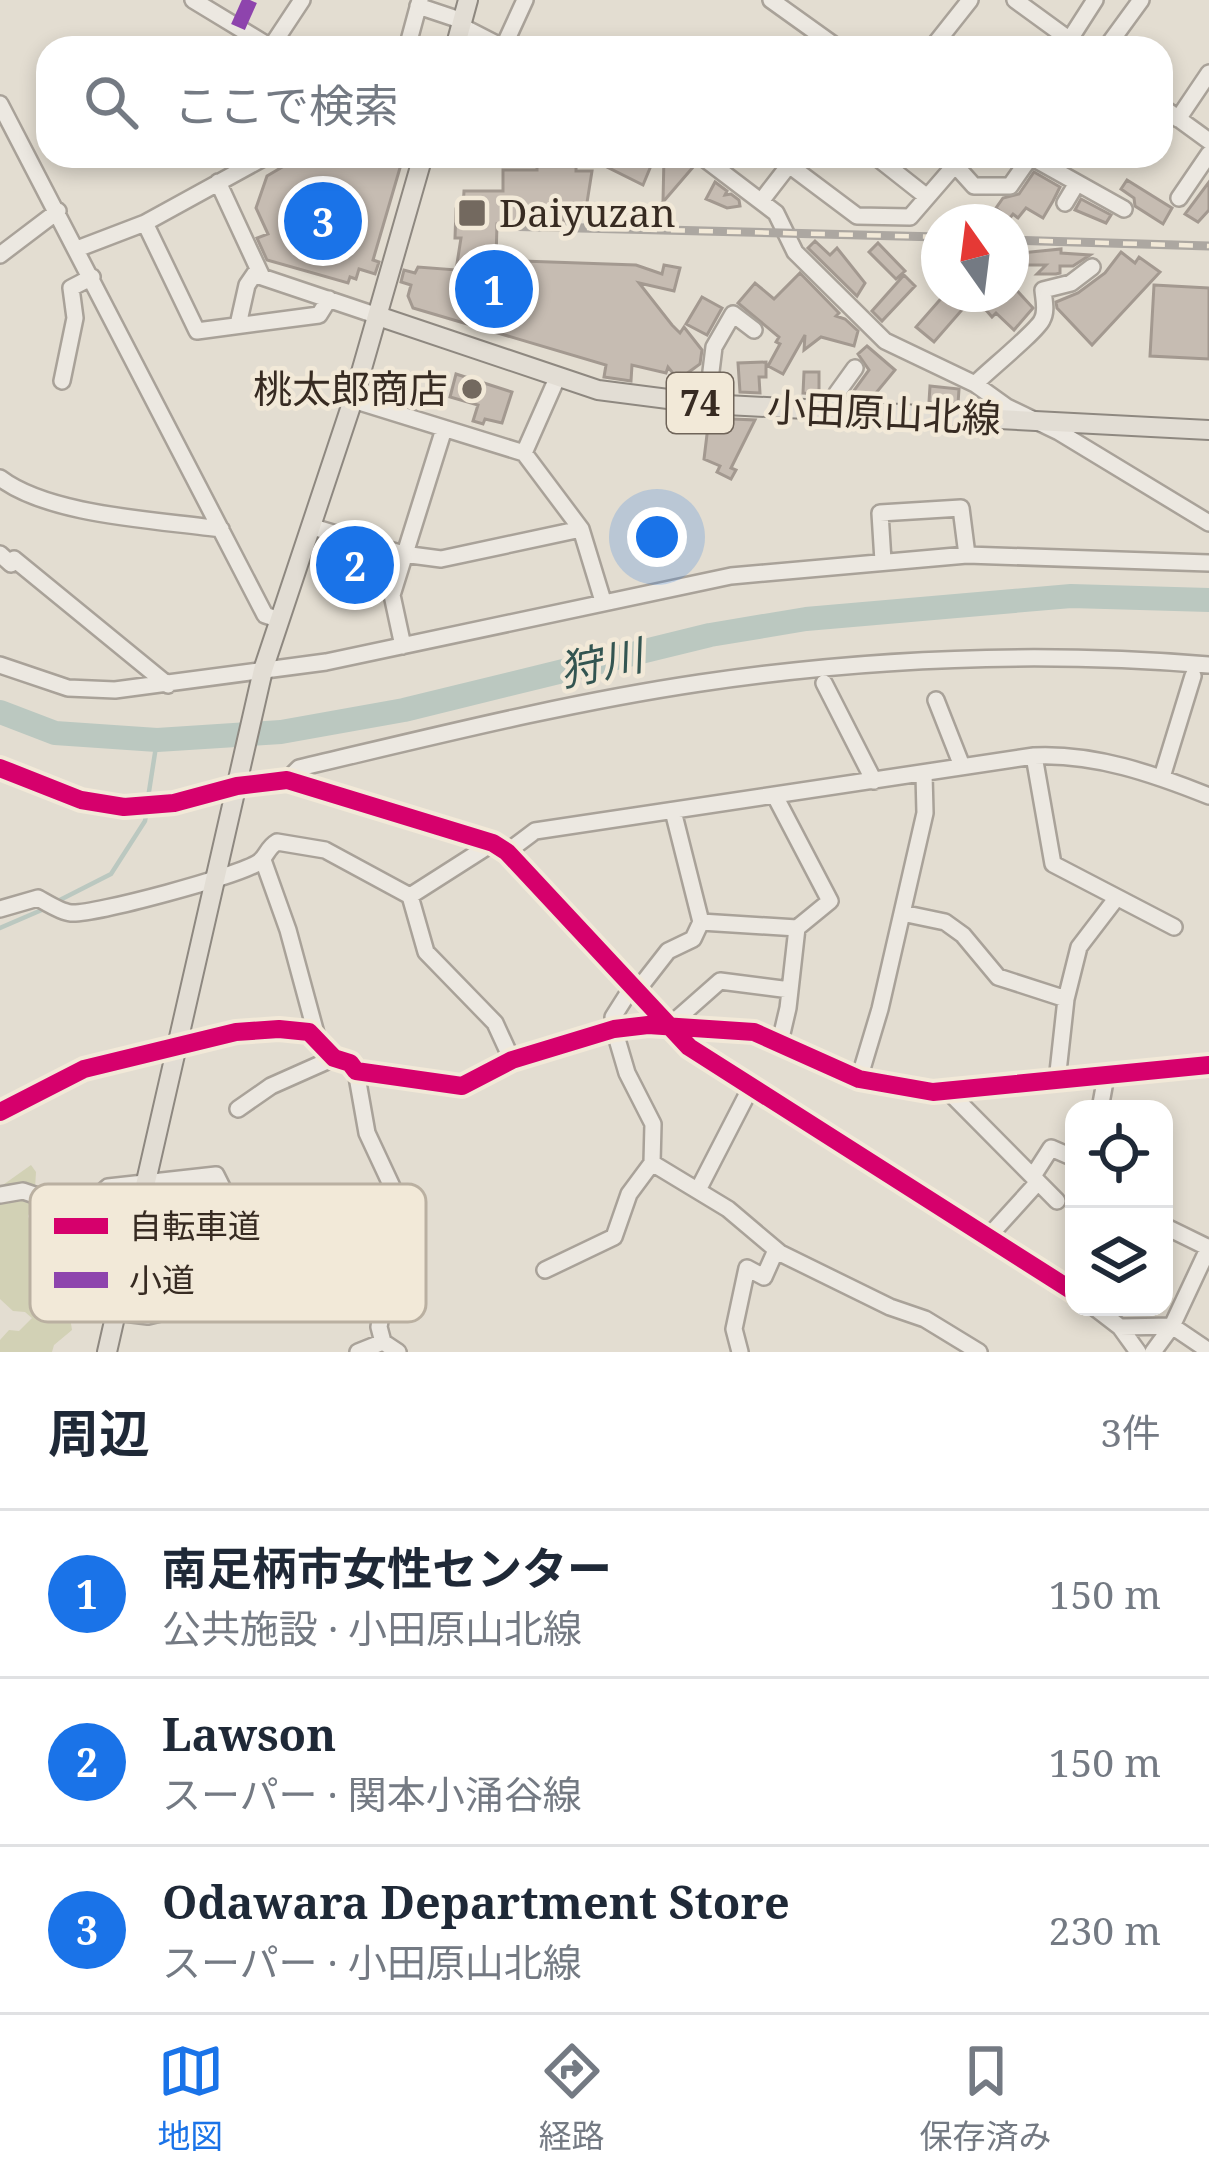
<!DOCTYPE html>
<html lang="ja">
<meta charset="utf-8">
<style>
:root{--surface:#fff;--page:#f6f6f7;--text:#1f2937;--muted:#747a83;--line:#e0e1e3;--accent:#1a73e8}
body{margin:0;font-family:"Noto Serif","Noto Sans JP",serif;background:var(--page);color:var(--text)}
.controls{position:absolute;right:36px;bottom:36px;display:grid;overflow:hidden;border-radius:24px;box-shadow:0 6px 18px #0003}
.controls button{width:108px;height:108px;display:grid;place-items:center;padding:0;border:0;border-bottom:3px solid var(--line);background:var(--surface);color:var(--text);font:60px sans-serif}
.compass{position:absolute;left:921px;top:204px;width:108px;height:108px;border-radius:50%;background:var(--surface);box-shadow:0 6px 18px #0003;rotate:346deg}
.you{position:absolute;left:657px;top:537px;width:42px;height:42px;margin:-30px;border:9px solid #fff;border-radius:50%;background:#1a73e8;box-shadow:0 0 0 18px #1a73e833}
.badge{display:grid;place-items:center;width:78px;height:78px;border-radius:50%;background:var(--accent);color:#fff;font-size:39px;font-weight:700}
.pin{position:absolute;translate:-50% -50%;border:6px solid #fff;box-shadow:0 3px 12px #0006}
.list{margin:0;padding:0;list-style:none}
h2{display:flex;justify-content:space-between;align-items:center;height:156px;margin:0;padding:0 48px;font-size:51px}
h2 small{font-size:39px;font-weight:400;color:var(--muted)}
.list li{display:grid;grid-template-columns:78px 1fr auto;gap:36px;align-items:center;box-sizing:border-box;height:168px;padding:0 48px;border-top:3px solid var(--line)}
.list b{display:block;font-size:45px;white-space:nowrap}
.list p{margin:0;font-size:39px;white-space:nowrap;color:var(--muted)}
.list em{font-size:39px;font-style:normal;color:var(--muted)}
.icon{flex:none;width:66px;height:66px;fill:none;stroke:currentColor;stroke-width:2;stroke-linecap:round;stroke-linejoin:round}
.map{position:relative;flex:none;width:1209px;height:1352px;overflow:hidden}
.search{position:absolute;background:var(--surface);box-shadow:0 6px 18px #0003;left:36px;right:36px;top:36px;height:132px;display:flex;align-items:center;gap:30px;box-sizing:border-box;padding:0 42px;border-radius:36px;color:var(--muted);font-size:45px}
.sheet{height:660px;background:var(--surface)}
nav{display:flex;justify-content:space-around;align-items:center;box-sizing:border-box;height:168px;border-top:3px solid var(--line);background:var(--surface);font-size:33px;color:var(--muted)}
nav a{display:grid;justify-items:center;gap:6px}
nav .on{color:var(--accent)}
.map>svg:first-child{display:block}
</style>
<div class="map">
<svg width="1209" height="1352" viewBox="0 0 1209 1352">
<rect width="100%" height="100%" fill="#e3ddd1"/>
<!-- green -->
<path fill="#d2d1b5" d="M31,1165L36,1172L34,1205L28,1216L32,1227L41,1229L45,1276L58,1281L67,1298L72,1330L54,1345L52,1352H0V1340L9,1330L19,1331L32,1318L25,1312L13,1311L0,1299V1187Z"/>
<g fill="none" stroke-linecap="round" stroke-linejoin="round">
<!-- stream -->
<path stroke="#bbc8c0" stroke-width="4.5" d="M148,798L157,740
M54,903L111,874L145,821L147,809
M0,928L44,909"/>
<!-- river -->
<path stroke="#bbc8c0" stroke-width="24" d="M0,712L55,733L157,740L281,732L404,710L710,635L806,619L1071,596L1209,600"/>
</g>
<!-- building -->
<path fill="#c6bcb2" stroke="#a39990" stroke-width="3" d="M301,156H395L402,161L373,260L379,262L375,274L359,269L356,279L350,277L348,283L267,260L257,238L268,234L256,208L267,176Z
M537,156H576V171H592L586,209L564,208V226L497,224L496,260L636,265L662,274L664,265L680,268L674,291L639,283L672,325L680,333L684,327L702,350L700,364L682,377L680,374L676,377L668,367L666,373L632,365L631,381L604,377L606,365L413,308L408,296L411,285L401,282L404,270L415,273L418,267L456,270L461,238H455L456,209H463L464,191H503V170H537Z
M607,156H655L643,185L603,165Z
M664,156H689L694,166L663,202Z
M1034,172L1060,187L1053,201L1043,218L1026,208L1018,218L1013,214L1009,219L996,208L1003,198L1019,194Z
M1127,180L1172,208L1163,224L1135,206L1134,198L1121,189Z
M715,182L727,191L725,195L731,194L739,200L740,206L727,208L706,199Z
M1209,182V210L1198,222L1185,214Z
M1081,199L1111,215L1106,223L1075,210Z
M815,241L830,255L837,248L865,283L857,296L808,248Z
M878,243L905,271L896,279L869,252Z
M1061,249V253L1090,255L1073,266H1060V273L1056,274H1037L1046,265H1011V254Z
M1121,252L1135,263L1139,257L1160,272L1092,345L1057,308L1056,302L1078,293L1105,273Z
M800,273L839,313L836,316L845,319L858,331L854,346L821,337L804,350L805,335L783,374L768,366L780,344L776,342L779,337L738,303L755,283L774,299Z
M904,275L915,286L882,321L872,311Z
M1011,284L1033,308L1014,330L996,313L992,317L974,296L934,342L916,327L945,294H1011Z
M1154,285L1209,288V359L1150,356Z
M702,297L722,308L707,335L686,324Z
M867,346L895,370L871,399L853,398L850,396L869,370L858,354Z
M766,362V377H759L760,393L740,392L738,363Z
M804,372H819V394L803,393Z
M456,374L512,392L502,423L485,419L483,424L473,421L478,405L450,397Z
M930,386L959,389L958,404L929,402Z
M709,418L755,420L731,468L736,470L731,479L717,472L720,466L704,459Z
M327,544L390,562L380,592L318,574Z"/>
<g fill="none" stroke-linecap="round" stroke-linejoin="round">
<defs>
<path id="minor" d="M193,0L272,48
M771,0L838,48
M1015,0L1081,48
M418,6L463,21
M461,26L504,48
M1070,39L1095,0
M271,47L302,0
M407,48L420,0
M503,48L525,0
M932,48L970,0
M1106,48L1141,0
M0,104L265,615L277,619
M1161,106L1209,141
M1178,119L1209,73
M701,156L776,213L795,252L885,341L975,384L1007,407L1059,432L1209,523
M875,156L927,197
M947,156L974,186H1010L1031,156
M1031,157L1124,209
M789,165L857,216L910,217L955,165
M218,182L262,277L378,316
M1179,198L1209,154
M762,200L796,156
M1065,203L1077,183
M145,223L197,331L319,315L329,299
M77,249L145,223L267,156
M0,255L58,211
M238,325L247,285L258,269
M62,381L75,318L71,288L92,277
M975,384C988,371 1037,331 1042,320C1047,311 1044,301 1043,290L1071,283L1092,267
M353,400L524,453L581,529L603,601
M707,404L714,347L733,314L754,330
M832,410L837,393L855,368
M524,453L558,376
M0,478C50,516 158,520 221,529
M313,527L403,554L441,559L581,529
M0,554L11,564L14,559L168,685
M883,561L880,513L961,508L967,555
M403,646L392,595L444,429
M0,665L68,688L115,690L326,662L731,576L967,555L1209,563
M824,683L874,781
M936,700L962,766
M1034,756L1053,864L1174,927
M0,768L81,800L124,807L174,803L237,786L287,780L493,843L507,852L689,1047L1074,1292
M1162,777L1193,676
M287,780L299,768C431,737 565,703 700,683C868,658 1039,651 1209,665
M673,811L701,922
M507,852L535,831L1034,756C1094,753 1154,774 1209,796
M263,860L288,930L317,1037
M410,896L493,843
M0,909L38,898C47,903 61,912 71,913C93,915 242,875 259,862C267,856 267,848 277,842L325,850L410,896L426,952L495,1023L512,1060
M902,913L945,922L963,935L998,977L1066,999
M632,987L613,1017L614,1029L627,1073L653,1124L652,1163
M636,992L668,951L693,939L701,922L797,928L830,901L775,796
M669,1026L720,981L790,990
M780,1042L788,1008L797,928
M356,1071L367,1133L395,1193L398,1214L379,1327L383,1342L398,1352
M859,1079L880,1009L925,813L924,774
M1057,1081L1066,999L1079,947L1115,900
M949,1092L1057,1201
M238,1109L271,1086L334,1058
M1100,1109L1106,1076
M0,1112L84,1069L236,1032L279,1029L309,1032L334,1058L350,1063L356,1071L462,1086L512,1060L614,1029L648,1025L754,1032L859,1079L933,1092L1209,1065
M1033,1176L1051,1148L1074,1158
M698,1190L751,1087
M0,1195L23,1191L81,1211L108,1187L216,1175L224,1191
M1164,1226L1209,1248
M989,1236L1038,1182
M545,1270L614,1237L629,1194L652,1163L728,1209L780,1253L890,1307L925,1319L979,1352
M286,1271L288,1214
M1094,1307L1120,1327L1138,1352
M116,1312L148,1316L230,1296L260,1275L317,1266
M1120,1327L1172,1326L1209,1351
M358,1352L383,1342
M740,1352L734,1329L747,1268L764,1277L776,1250
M1153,1352L1172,1326L1209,1247"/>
<path id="major" d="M455,48L468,0
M378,316L598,390L707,404L1209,430
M107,1352L263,670L353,400L423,156"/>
</defs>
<!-- minor casing -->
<use href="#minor" stroke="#a9a299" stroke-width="20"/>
<!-- major casing -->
<use href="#major" stroke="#8e8880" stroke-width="22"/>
<!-- minor -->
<use href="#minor" stroke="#ece8e1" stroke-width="15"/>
<!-- major -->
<use href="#major" stroke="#e2ddd4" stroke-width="18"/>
<defs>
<path id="rail" d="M503,226L939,237
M1011,240L1209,246"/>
</defs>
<!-- rail casing -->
<use href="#rail" stroke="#aca7a1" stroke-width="9"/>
<!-- rail -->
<use href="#rail" stroke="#f2e9d8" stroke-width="4.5" stroke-dasharray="14" stroke-linecap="butt"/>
<!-- quiet -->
<path stroke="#8e44ad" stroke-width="15" stroke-dasharray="30 15" stroke-linecap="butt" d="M238,27L250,0"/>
<defs>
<path id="cycleway" d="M0,768L81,800L124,807L174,803L237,786L287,780L493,843L507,852L689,1047L1074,1292
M0,1112L84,1069L236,1032L279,1029L309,1032L334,1058L350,1063L356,1071L462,1086L512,1060L614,1029L648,1025L754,1032L859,1079L933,1092L1209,1065"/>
</defs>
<!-- cycleway casing -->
<use href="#cycleway" stroke="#f2e9d8" stroke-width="26"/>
<!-- cycleway -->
<use href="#cycleway" stroke="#d6006c" stroke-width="18"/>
</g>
<!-- markers -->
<g fill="#73695f" stroke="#f2e9d8" stroke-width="4.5">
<rect x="457" y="198" width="30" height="30" rx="6"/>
<circle cx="472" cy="389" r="12"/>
</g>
<g text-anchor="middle" stroke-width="9" stroke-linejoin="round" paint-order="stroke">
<!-- shield labels -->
<rect fill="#f2e9d8" stroke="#6f6459" stroke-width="3" x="667" y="373" width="66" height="60" rx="9"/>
<g font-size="36" font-weight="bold" fill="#372b22">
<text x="700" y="416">74</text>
</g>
<!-- poi labels -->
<g font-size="39" fill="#372b22" stroke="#f2e9d8" text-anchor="start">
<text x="499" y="227">Daiyuzan</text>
<text x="448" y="403" text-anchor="end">桃太郎商店</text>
</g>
<!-- street labels -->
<g font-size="39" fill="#372b22" stroke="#f2e9d8">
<text transform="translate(884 413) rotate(3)" y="14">小田原山北線</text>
</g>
<!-- water labels -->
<g font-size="42" font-style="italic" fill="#335551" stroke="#f2e9d8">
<text transform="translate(601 663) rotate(-12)" y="15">狩川</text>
</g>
</g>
<!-- legend -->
<rect x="30" y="1184" width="396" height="138" rx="18" fill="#f2e9d8" stroke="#bab0a1" stroke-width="3"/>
<rect x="54" y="1218" width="54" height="16" fill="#d6006c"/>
<rect x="54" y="1272" width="54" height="16" fill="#8e44ad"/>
<g font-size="33" fill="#372b22">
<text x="129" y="1238">自転車道</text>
<text x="129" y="1292">小道</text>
</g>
</svg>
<div class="controls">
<button><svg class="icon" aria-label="locate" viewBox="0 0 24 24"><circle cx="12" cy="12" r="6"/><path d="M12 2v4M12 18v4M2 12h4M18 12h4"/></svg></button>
<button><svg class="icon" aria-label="layers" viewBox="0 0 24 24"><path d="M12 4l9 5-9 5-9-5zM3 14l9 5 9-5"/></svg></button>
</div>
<svg class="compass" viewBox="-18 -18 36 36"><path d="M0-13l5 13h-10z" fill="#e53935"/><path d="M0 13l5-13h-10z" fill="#747a83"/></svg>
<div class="you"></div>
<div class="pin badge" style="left:494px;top:289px">1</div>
<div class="pin badge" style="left:355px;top:565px">2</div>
<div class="pin badge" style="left:323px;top:221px">3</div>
<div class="search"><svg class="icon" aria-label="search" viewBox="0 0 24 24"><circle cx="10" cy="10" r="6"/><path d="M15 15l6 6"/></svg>ここで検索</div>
</div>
<section class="sheet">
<h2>周辺<small>3件</small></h2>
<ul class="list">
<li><span class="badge">1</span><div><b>南足柄市女性センター</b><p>公共施設 · 小田原山北線</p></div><em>150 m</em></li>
<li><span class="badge">2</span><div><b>Lawson</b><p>スーパー · 関本小涌谷線</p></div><em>150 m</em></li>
<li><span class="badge">3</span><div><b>Odawara Department Store</b><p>スーパー · 小田原山北線</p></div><em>230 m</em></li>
</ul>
</section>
<nav>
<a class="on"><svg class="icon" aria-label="map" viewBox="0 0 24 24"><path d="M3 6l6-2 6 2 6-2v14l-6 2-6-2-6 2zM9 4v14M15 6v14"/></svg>地図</a>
<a><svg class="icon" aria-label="directions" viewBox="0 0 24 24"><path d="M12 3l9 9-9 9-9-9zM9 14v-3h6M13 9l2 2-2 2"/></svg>経路</a>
<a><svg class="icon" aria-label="saved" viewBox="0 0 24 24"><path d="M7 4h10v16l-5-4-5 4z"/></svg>保存済み</a>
</nav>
